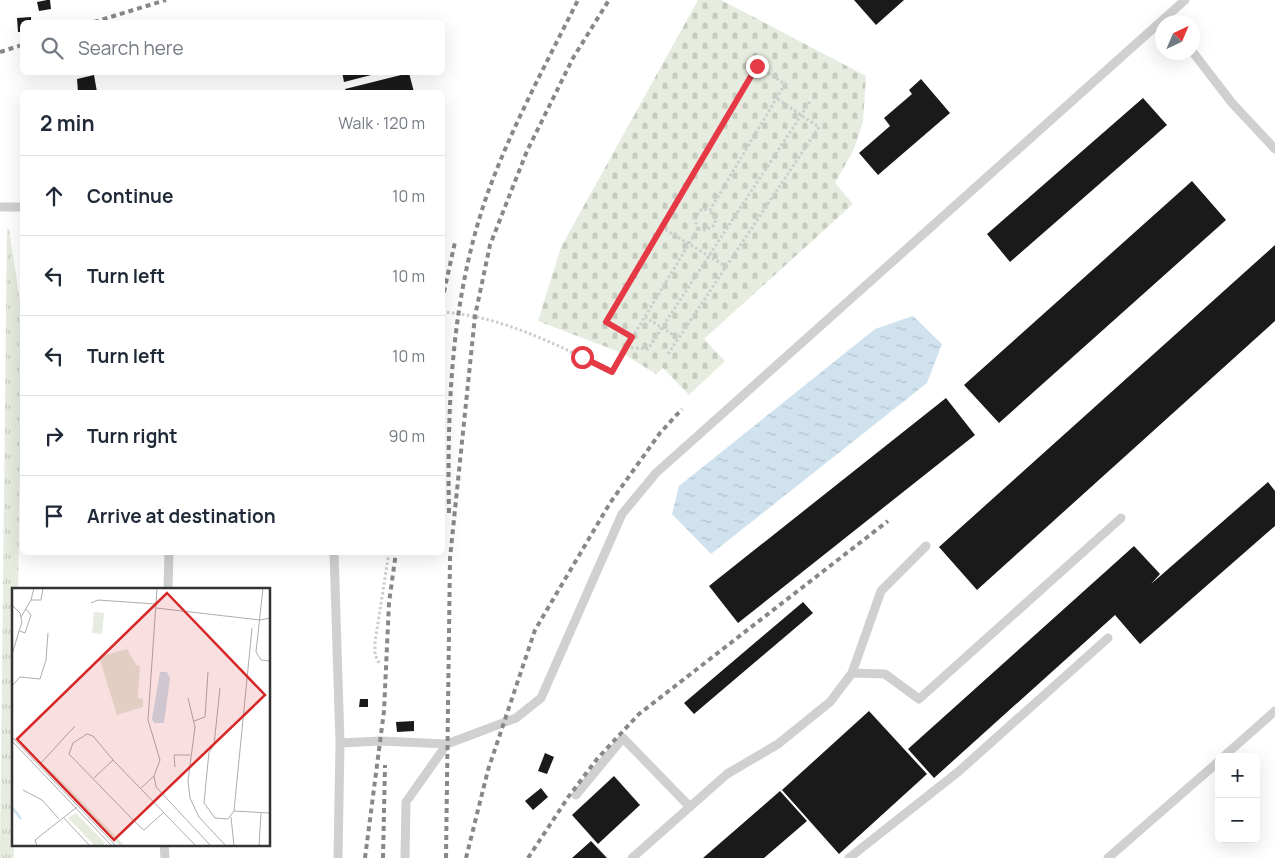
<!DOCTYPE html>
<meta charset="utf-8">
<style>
:root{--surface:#fff;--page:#f6f6f7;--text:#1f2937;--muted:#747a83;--line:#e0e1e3}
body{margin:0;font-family:Manrope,sans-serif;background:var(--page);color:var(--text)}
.controls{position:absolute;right:15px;bottom:15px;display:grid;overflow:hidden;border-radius:8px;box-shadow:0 5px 20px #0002}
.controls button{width:45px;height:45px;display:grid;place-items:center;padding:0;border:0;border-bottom:1px solid var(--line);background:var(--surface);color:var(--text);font:25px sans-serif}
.compass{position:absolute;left:1155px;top:15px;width:45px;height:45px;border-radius:50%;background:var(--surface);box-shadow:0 5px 20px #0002;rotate:44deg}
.stop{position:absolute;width:15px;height:15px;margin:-11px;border:4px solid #e63946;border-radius:50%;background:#fff}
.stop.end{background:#e63946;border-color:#fff;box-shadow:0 1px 5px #0008}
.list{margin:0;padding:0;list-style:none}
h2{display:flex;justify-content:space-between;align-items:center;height:65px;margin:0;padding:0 20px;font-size:21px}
h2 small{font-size:16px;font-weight:400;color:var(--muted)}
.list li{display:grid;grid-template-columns:32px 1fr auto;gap:15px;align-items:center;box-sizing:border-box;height:80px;padding:0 20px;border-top:1px solid var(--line)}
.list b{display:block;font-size:19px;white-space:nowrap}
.list em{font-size:16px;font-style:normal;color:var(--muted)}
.icon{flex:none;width:28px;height:28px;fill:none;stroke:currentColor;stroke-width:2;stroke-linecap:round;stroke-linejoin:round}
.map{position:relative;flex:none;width:1275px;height:858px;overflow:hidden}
.search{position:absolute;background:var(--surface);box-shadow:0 5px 20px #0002;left:20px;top:20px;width:425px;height:55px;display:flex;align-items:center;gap:12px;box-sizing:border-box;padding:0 18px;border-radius:8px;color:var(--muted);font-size:19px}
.panel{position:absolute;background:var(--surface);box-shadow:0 5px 20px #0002;left:20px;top:90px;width:425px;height:465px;border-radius:8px}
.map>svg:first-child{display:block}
</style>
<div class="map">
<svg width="1275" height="858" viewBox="0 0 1275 858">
<defs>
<pattern id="grass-tufts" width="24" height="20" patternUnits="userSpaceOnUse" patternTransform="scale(1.25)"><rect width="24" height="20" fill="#e6ecdf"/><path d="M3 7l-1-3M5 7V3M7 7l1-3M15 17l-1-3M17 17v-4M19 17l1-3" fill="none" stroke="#c6cbc0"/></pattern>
<pattern id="cemetery-stones" width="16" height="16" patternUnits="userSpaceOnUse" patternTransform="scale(1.25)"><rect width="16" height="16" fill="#e6ecdf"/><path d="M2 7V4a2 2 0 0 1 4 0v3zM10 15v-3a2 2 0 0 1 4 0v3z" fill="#c6cbc0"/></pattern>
<pattern id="water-ripples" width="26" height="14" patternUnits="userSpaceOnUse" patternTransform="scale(1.25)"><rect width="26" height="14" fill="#cfe2ee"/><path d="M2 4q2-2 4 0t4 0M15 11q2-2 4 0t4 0" fill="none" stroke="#b2c2cd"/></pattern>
</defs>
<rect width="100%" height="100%" fill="#fff"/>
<!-- grass -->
<path fill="url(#grass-tufts)" d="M7,229H9L20,302L22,335L18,589H14V858H0Z"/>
<!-- cemetery -->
<path fill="url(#cemetery-stones)" d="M698,0H721L866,76L863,122L854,149L835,183L853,204L704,339L725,361L689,395L663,368L656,374L622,353L538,321L561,247Z"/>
<!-- water -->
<path fill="url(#water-ripples)" d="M913,316L942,344L927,383L711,554L672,514L679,486L875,329Z"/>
<!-- building -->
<path fill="#1a1a1a" d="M47,0H50L51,9L39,11L37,2Z
M854,0H904L876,25Z
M31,17V22H22V32H18L17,18Z
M342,72H379V73L344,82Z
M409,73L414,92H346L345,89Z
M94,75L97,92H78L77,79Z
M921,79L950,113L878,175L859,153L890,126L884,118L912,94L909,90Z
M1143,98L1167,125L1010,262L987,234Z
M1192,181L1226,220L999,423L964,385Z
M1275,245V321L977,590L939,547Z
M946,398L975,435L738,623L709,586Z
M1268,482L1275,491V526L1140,644L1115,615L934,778L908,749L1134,546L1160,574L1151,584Z
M803,602L813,613L694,714L684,703Z
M360,699H368V707H359Z
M869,711L927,774L839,854L782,790Z
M414,721V731L397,732L396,722Z
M545,753L554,757L547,774L538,771Z
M614,776L640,805L598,844L572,815Z
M541,788L548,797L533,810L525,801Z
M780,791L807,821L764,858H703Z
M591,841L607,858H572Z"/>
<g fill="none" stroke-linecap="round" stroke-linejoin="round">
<!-- path -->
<path stroke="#cdcdcd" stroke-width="3" stroke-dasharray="2.5 2.5" stroke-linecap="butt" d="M661,227L727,267
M698,229L706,230L713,226L716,220L710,210
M442,312C503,316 558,346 612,371L698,229
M645,317L678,338
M632,337L606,321L757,66L785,84L710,210L702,209C695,216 694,220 698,229
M626,347L648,349L811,100
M668,354L819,127L776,98
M379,663L375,655V642L389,552"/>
<!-- service -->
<path stroke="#d0d0d0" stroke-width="9" d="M1192,51L1232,103L1275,149
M0,207H22
M334,552L340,743L338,858
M168,589L169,552
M852,673L885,674L919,699L1121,518
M340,743L381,741L447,744L516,718L541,698L622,514L656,473L1185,0
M1223,757L1275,711
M576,795L623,738L690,807
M164,844L165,858
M405,858L406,802L447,744
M632,858L727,774L778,744L830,702L852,673L881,591L926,546
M849,858L958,772L1108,638
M1108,858L1219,761"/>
<!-- rail -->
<path stroke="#888" stroke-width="4" stroke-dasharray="5 4" stroke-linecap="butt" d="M94,22L166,0
M0,52L22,45
M442,301L455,242
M449,513C447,406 451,298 487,195C511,128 546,64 578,0
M365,858L384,711L389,603L396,552
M383,858L385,765
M446,858L450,558L475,316L490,245L527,151L573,58L609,0
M466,858L488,770L535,630L610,503L660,433L682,409
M528,858L569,796L597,759L639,714L888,521"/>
</g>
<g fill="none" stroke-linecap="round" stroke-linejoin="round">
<!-- route -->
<path stroke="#e63946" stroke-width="6" d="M582,357L612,372L632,337L606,322L757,66"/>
</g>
<!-- overview -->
<g transform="translate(12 588)">
<rect width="258" height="258" fill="#fff"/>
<path d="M32,177L45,188L112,257H107ZM64,225L93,255L91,257H82L56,230Z" fill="#e6ecdf"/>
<path d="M115,61L124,77L128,78L126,110L131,111V119L105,127L87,69Z" fill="#e6ecdf"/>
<path d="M82,24L92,25L90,46L80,45Z" fill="#e6ecdf"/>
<path d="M148,84H155L158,90L152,135H142L140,131Z" fill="#cfe2ee"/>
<path fill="none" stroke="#cfe2ee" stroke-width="2.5" d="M0,219L9,231"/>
<path fill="none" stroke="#adadad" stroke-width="1" d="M251,0L244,64L249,72L258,73M19,12H29L31,0M79,15L86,12L144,16M0,17L8,25L10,34L0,66M144,20L248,32L258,30M9,29L19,12L22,0M240,40L222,223L258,225M8,43L13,45L19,27L14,21M0,98L8,89L28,91L34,72L36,45M208,100L202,157L197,164L192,215L203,230L216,231L222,223M176,110L183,139L176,193L178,210L187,229L214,258M182,133L193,129L196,84M0,149L104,258M0,153L100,258M101,172L184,258M28,176L63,138M163,179L162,167H178M142,188L144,199L199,258M82,190L101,172L81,148L75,146L61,155L57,166L127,238L132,242L152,224M129,200L142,188L148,172L136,132L145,0M11,202L30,212L47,231M51,229L78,258M219,229L222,258M25,258L23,252L65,219M247,258L249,225"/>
<path fill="#d62828" fill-opacity="0.15" stroke="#d62828" stroke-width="2.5" d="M155,5L253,107L102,252L5,151Z"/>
<rect width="258" height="258" fill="none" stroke="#333" stroke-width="2.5"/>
</g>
</svg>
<div class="controls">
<button>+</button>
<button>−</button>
</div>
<svg class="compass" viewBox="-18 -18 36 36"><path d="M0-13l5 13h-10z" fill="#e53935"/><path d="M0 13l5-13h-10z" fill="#747a83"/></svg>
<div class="stop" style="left:582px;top:357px"></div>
<div class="stop end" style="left:757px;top:66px"></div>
<div class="search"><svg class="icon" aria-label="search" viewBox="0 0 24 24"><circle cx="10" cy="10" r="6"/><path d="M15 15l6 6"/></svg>Search here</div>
<section class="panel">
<h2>2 min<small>Walk · 120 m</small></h2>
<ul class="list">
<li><svg class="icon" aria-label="ahead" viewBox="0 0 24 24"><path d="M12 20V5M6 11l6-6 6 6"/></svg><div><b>Continue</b></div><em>10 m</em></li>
<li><svg class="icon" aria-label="left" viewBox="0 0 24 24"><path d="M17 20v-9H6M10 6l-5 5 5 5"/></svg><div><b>Turn left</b></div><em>10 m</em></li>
<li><svg class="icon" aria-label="left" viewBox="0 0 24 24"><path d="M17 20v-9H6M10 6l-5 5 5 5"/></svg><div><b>Turn left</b></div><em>10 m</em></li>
<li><svg class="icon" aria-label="right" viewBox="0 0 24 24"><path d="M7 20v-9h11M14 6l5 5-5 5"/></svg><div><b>Turn right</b></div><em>90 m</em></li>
<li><svg class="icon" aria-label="arrive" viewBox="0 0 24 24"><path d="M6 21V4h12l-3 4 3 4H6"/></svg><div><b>Arrive at destination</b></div></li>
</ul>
</section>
</div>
